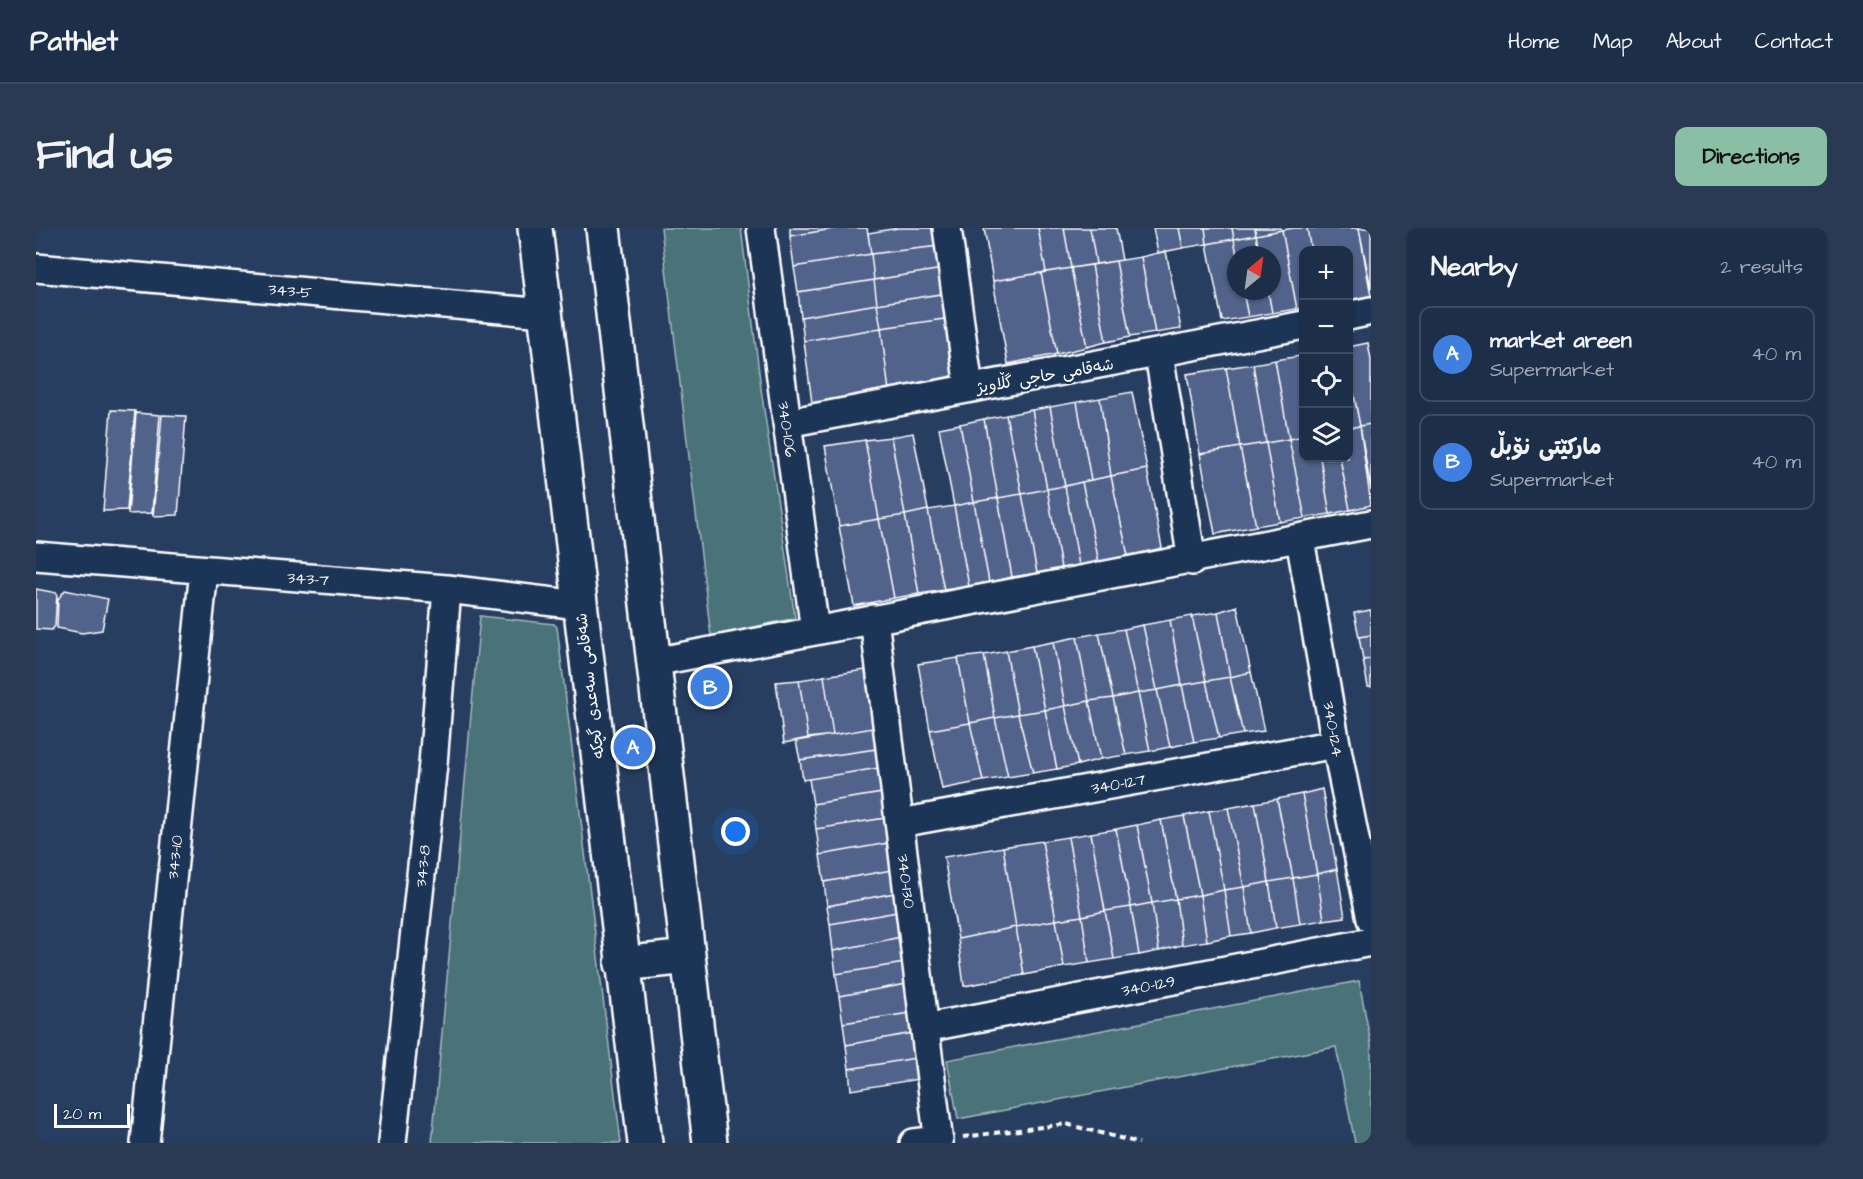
<!DOCTYPE html>
<meta charset="utf-8">
<style>
:root{--surface:#1d2e49;--page:#2a3a53;--text:#f1f3f6;--muted:#a0a8b4;--line:#3b4a61;--accent:#8abfa5}
body{margin:0;font-family:"Architects Daughter","Playpen Sans Arabic",sans-serif;background:var(--page);color:var(--text)}
.controls{position:absolute;right:18px;top:18px;display:grid;overflow:hidden;border-radius:12px;box-shadow:0 2px 4px #0004}
.controls button{width:54px;height:54px;display:grid;place-items:center;padding:0;border:0;border-bottom:2px solid var(--line);background:var(--surface);color:var(--text);font:30px sans-serif}
.compass{position:absolute;left:1191px;top:18px;width:54px;height:54px;border-radius:50%;background:var(--surface);box-shadow:0 2px 4px #0004;rotate:29deg}
.scale{position:absolute;left:18px;bottom:15px;width:76px;box-sizing:border-box;padding-left:6px;border:3px solid #fff;border-top:0;font-size:16px;line-height:21px;white-space:nowrap;color:#fff;-webkit-text-stroke:4px #1d3557;paint-order:stroke}
.you{position:absolute;left:700px;top:604px;width:21px;height:21px;margin:-15px;border:4px solid #fff;border-radius:50%;background:#1a73e8;box-shadow:0 0 0 9px #1a73e833}
.badge{display:grid;place-items:center;width:39px;height:39px;border-radius:50%;background:var(--accent);color:#fff;font-size:20px;font-weight:700}
.pin{position:absolute;translate:-50% -50%;border:3px solid #fff;box-shadow:0 2px 6px #0006}
.list{margin:0;padding:0;list-style:none}
h2{display:flex;justify-content:space-between;align-items:center;height:78px;margin:0;padding:0 24px;font-size:26px}
h2 small{font-size:20px;font-weight:400;color:var(--muted)}
.list li{display:grid;grid-template-columns:39px 1fr auto;gap:18px;align-items:center;box-sizing:border-box;height:96px;margin:0 12px 12px;padding:0 12px;border:2px solid var(--line);border-radius:12px}
.list b{display:block;font-size:22px;white-space:nowrap}
.list p{margin:0;font-size:20px;white-space:nowrap;color:var(--muted)}
.list em{font-size:20px;font-style:normal;color:var(--muted)}
.icon{flex:none;width:33px;height:33px;fill:none;stroke:currentColor;stroke-width:2;stroke-linecap:round;stroke-linejoin:round}
.map{position:relative;flex:none;width:1335px;height:915px;overflow:hidden;border-radius:12px}
header{display:flex;align-items:center;gap:36px;box-sizing:border-box;height:84px;padding:0 30px;background:var(--surface);border-bottom:2px solid var(--line)}
header strong{font-size:28px}
nav{display:flex;gap:33px;margin-inline-start:auto;font-size:21px}
.intro{display:flex;align-items:center;justify-content:space-between;box-sizing:border-box;height:144px;padding:0 36px}
h1{margin:0;font-size:42px}
.button{padding:15px 27px;border-radius:12px;background:var(--accent);color:#111;font-size:21px;font-weight:700}
main{display:flex;gap:36px;padding:0 36px}
aside{flex:1;background:var(--surface);border-radius:12px;box-shadow:0 2px 4px #0004}
.map>svg:first-child{display:block}
</style>
<header>
<strong>Pathlet</strong>
<nav><a>Home</a><a>Map</a><a>About</a><a>Contact</a></nav>
</header>
<div class="intro"><h1>Find us</h1><a class="button">Directions</a></div>
<main>
<div class="map">
<svg width="1335" height="915" viewBox="0 0 1335 915">
<rect width="100%" height="100%" fill="#273e61"/>
<filter id="ink" filterUnits="userSpaceOnUse"><feTurbulence type="fractalNoise" baseFrequency=".0167" numOctaves="2"/><feDisplacementMap in="SourceGraphic" scale="12" xChannelSelector="R" yChannelSelector="G"/><feConvolveMatrix kernelMatrix="1 2 1 2 8 2 1 2 1" color-interpolation-filters="sRGB"/></filter>
<g filter="url(#ink)">
<!-- green -->
<path fill="#4a7378" stroke="#a4b9bc" stroke-width="1.5" d="M625,0H705L726,168L759,390L675,408Z
M444,388L518,396L521,399L585,915H396Z
M1323,753L1335,816V915H1319L1300,819L922,891L911,832Z"/>
<!-- building -->
<path fill="#51638a" stroke="#fff" stroke-width="1.5" d="M754,0H803L754,8Z
M803,0H831L835,26L758,39L754,8Z
M862,0H902L903,18L835,26L832,5Z
M948,0H1002L1010,44L957,53Z
M1002,0H1028L1035,40L1010,44Z
M1028,0H1054L1060,36L1035,40Z
M1054,0H1080L1086,32L1060,36Z
M1117,0H1143L1147,20L1122,25Z
M1143,0H1169L1171,16L1147,20Z
M1169,0H1196L1198,11L1171,16Z
M1196,0H1219L1220,7L1198,11Z
M1219,0H1245L1246,2L1220,7Z
M1258,0H1271L1275,22H1268V80L1261,81L1246,2Z
M1271,0H1323L1335,68L1312,72V22H1275Z
M1323,0H1335V61Z
M1246,2L1261,81L1236,85L1232,63H1236V27H1224L1220,7Z
M1220,7L1224,27H1201L1198,11Z
M1198,11L1201,27L1200,63H1207L1212,89L1186,93L1171,16Z
M903,18L907,41L838,52L835,26Z
M1130,23L1145,101L1119,105L1105,29Z
M835,26L838,52L762,64L758,39Z
M1105,29L1119,105L1094,109L1080,33Z
M1080,33L1094,109L1070,114L1056,37Z
M1056,37L1070,114L1051,119L1035,40Z
M1035,40L1051,119L1021,126L1005,45Z
M907,41L911,65L841,76L838,52Z
M1005,45L1021,126L972,136L957,53Z
M838,52L841,76L765,89L762,64Z
M1207,63H1232L1236,85L1212,89Z
M911,65L915,90L845,100L841,76Z
M841,76L845,100L768,113L765,89Z
M915,90L925,150L853,163L845,100Z
M845,100L853,163L776,175L768,113Z
M1332,115L1335,132V196L1324,198L1312,136V119Z
M1264,128L1268,146V208L1253,211L1239,132Z
M1239,132L1253,211L1230,215L1217,136Z
M1217,136L1230,215L1204,219L1190,140Z
M1312,136L1324,198L1312,200Z
M1190,140L1204,219L1164,226L1151,146Z
M1096,164L1111,241L1075,248L1064,170Z
M1064,170L1075,248L1055,252L1041,174Z
M1041,174L1055,252L1029,258L1014,179Z
M1014,179L1029,258L1011,261L996,182Z
M75,182L99,183L91,282L67,283Z
M996,182L1011,261L986,266L970,187Z
M100,185L124,187L116,285L92,286Z
M126,187L150,188L142,287L117,288Z
M970,187L986,266L962,270L948,191Z
M948,191L962,270L938,274L924,196Z
M924,196L938,274L918,278L903,200Z
M1335,196V262L1324,198Z
M1324,198L1335,277L1314,282L1304,230H1312V200Z
M877,205L892,282L869,287L855,209Z
M1268,208V230H1284L1294,286L1269,290L1253,211Z
M855,209L869,287L843,291L829,212Z
M1253,211L1269,290L1244,294L1230,215Z
M829,212L843,291L803,298L789,218Z
M1230,215L1244,294L1220,298L1204,219Z
M1204,219L1220,298L1179,306L1164,226Z
M1284,230H1304L1314,282L1294,286Z
M1111,241L1126,320L1092,328L1075,248Z
M1075,248L1092,328L1063,334L1046,254Z
M1046,254L1063,334L1043,337L1029,258Z
M1029,258L1043,337L1025,340L1011,261Z
M1011,261L1025,340L1001,345L986,266Z
M986,266L1001,345L976,349L962,270Z
M962,270L976,349L953,354L938,274Z
M938,274L953,354L933,358L918,278Z
M918,278L933,358L908,362L892,282Z
M892,282L908,362L883,366L869,287Z
M869,287L883,366L858,370L843,291Z
M843,291L858,370L818,378L803,298Z
M0,361L21,365L19,398L16,402L0,401Z
M29,362L72,371L66,402L46,405L21,400L22,371Z
M1201,378L1215,444L1194,449L1182,384Z
M1335,382V407L1323,409L1318,385Z
M1182,384L1194,449L1170,453L1156,388Z
M1156,388L1170,453L1146,457L1134,392Z
M1134,392L1146,457L1121,462L1107,397Z
M1107,397L1121,462L1102,465L1088,401Z
M1088,401L1102,465L1077,470L1063,405Z
M1063,405L1077,470L1053,473L1041,409Z
M1335,407V431L1327,432L1323,409Z
M1041,409L1053,473L1029,478L1017,414Z
M1017,414L1029,478L1009,482L996,418Z
M996,418L1009,482L982,486L970,423Z
M970,423L982,486L959,490L948,427Z
M948,427L959,490L934,495L922,430Z
M922,430L934,495L894,502L882,436Z
M1335,431V459H1332L1327,432Z
M829,442L837,500L797,507L788,448Z
M1215,444L1228,503L1207,506L1194,449Z
M788,448L797,507L772,510L763,452Z
M1194,449L1207,506L1183,510L1170,453Z
M763,452L772,510L748,515L740,454Z
M1170,453L1183,510L1158,514L1146,457Z
M1146,457L1158,514L1134,519L1121,462Z
M1121,462L1134,519L1114,523L1102,465Z
M1102,465L1114,523L1090,527L1077,470Z
M1077,470L1090,527L1065,531L1053,473Z
M1053,473L1065,531L1042,537L1029,478Z
M1029,478L1042,537L1021,541L1009,482Z
M1009,482L1021,541L997,545L982,486Z
M982,486L997,545L972,549L959,490Z
M959,490L972,549L947,553L934,495Z
M934,495L947,553L906,561L894,502Z
M837,500L840,521L764,532L760,513Z
M840,521L843,540L767,552L764,532Z
M843,540L846,565L777,576L773,551Z
M1286,561L1301,641L1281,646L1266,566Z
M846,565L849,590L780,601L777,576Z
M1266,566L1281,646L1257,650L1241,571Z
M1241,571L1257,650L1233,654L1219,575Z
M1219,575L1233,654L1208,659L1192,580Z
M1192,580L1208,659L1188,662L1173,583Z
M1173,583L1188,662L1164,667L1148,588Z
M1148,588L1164,667L1140,671L1125,592Z
M849,590L852,615L784,627L780,601Z
M1125,592L1140,671L1116,675L1101,597Z
M1101,597L1116,675L1095,679L1080,601Z
M1080,601L1095,679L1069,683L1055,605Z
M1055,605L1069,683L1046,688L1032,609Z
M1032,609L1046,688L1020,692L1006,613Z
M1006,613L1020,692L980,699L967,619Z
M852,615L856,642L788,654L784,627Z
M967,619L980,699L922,711L908,629Z
M1301,641L1309,689L1288,692L1281,646Z
M856,642L859,665L791,678L788,654Z
M1281,646L1288,692L1264,696L1257,650Z
M1257,650L1264,696L1240,700L1233,654Z
M1233,654L1240,700L1215,705L1208,659Z
M1208,659L1215,705L1195,708L1188,662Z
M1188,662L1195,708L1171,713L1164,667Z
M859,665L861,684L794,696L791,678Z
M1164,667L1171,713L1146,717L1140,671Z
M1140,671L1146,717L1123,723L1116,675Z
M1116,675L1123,723L1103,727L1095,679Z
M1095,679L1103,727L1078,731L1069,683Z
M1069,683L1078,731L1053,735L1046,688Z
M861,684L865,709L797,723L794,696Z
M1046,688L1053,735L1028,739L1020,692Z
M1020,692L1028,739L988,747L980,699Z
M980,699L988,747L928,758L922,711Z
M865,709L868,735L800,746L797,723Z
M868,735L871,756L803,768L800,746Z
M871,756L874,785L807,795L803,768Z
M874,785L877,805L810,817L807,795Z
M877,805L880,830L813,841L810,817Z
M880,830L883,851L815,862L813,841Z"/>
<g fill="none" stroke-linecap="round" stroke-linejoin="round">
<defs>
<path id="minor" d="M725,0L779,403
M911,0L933,160
M0,40L509,85
M1312,88L1335,83
M1123,126L1156,333
M751,195L1268,97
M1264,311L1300,516L1335,691
M0,328L411,361L543,377
M838,391L903,915
M618,434L1335,296
M864,595L1300,516
M889,800L1335,714
M109,915L168,342
M356,915L397,536L411,361
M878,915L903,912"/>
<path id="secondary" d="M499,0L609,915
M567,0L674,915
M586,736L652,729"/>
</defs>
<!-- minor casing -->
<use href="#minor" stroke="#fff" stroke-width="32"/>
<!-- secondary casing -->
<use href="#secondary" stroke="#fff" stroke-width="38"/>
<!-- path -->
<path stroke="#fff" stroke-width="4" stroke-dasharray="6 4.5" stroke-linecap="butt" d="M927,909L1030,896L1103,915"/>
<!-- minor -->
<use href="#minor" stroke="#1d3557" stroke-width="27"/>
<!-- secondary -->
<use href="#secondary" stroke="#1d3557" stroke-width="33"/>
</g>
</g>
<g text-anchor="middle" stroke-width="4.5" stroke-linejoin="round" paint-order="stroke">
<!-- street labels -->
<g font-size="16" fill="#fff" stroke="#1d3557">
<text transform="translate(254 62) rotate(5)" y="6">343-5</text>
<text transform="translate(1009 147) rotate(-10)" y="6">شەقامی حاجی گڵاویژ</text>
<text transform="translate(752 201) rotate(82)" y="6">340-106</text>
<text transform="translate(272 350) rotate(4)" y="6">343-7</text>
<text transform="translate(553 458) rotate(-97)" y="6">شەقامی سەعدی گچکە</text>
<text transform="translate(1298 501) rotate(80)" y="6">340-124</text>
<text transform="translate(1082 555) rotate(-10)" y="6">340-127</text>
<text transform="translate(138 629) rotate(-84)" y="6">343-10</text>
<text transform="translate(386 638) rotate(-84)" y="6">343-8</text>
<text transform="translate(871 653) rotate(83)" y="6">340-130</text>
<text transform="translate(1112 757) rotate(-11)" y="6">340-129</text>
</g>
</g>
</svg>
<div class="controls">
<button>+</button>
<button>−</button>
<button><svg class="icon" aria-label="locate" viewBox="0 0 24 24"><circle cx="12" cy="12" r="6"/><path d="M12 2v4M12 18v4M2 12h4M18 12h4"/></svg></button>
<button><svg class="icon" aria-label="layers" viewBox="0 0 24 24"><path d="M12 4l9 5-9 5-9-5zM3 14l9 5 9-5"/></svg></button>
</div>
<svg class="compass" viewBox="-18 -18 36 36"><path d="M0-13l5 13h-10z" fill="#e53935"/><path d="M0 13l5-13h-10z" fill="#a0a8b4"/></svg>
<div class="scale">20 m</div>
<div class="you"></div>
<div class="pin badge" style="left:597px;top:519px;background:#3f7fe0">A</div>
<div class="pin badge" style="left:674px;top:459px;background:#3f7fe0">B</div>
</div>
<aside>
<h2>Nearby<small>2 results</small></h2>
<ul class="list">
<li><span class="badge" style="background:#3f7fe0">A</span><div><b>market areen</b><p>Supermarket</p></div><em>40 m</em></li>
<li><span class="badge" style="background:#3f7fe0">B</span><div><b>مارکێتی نۆبڵ</b><p>Supermarket</p></div><em>40 m</em></li>
</ul>
</aside>
</main>
